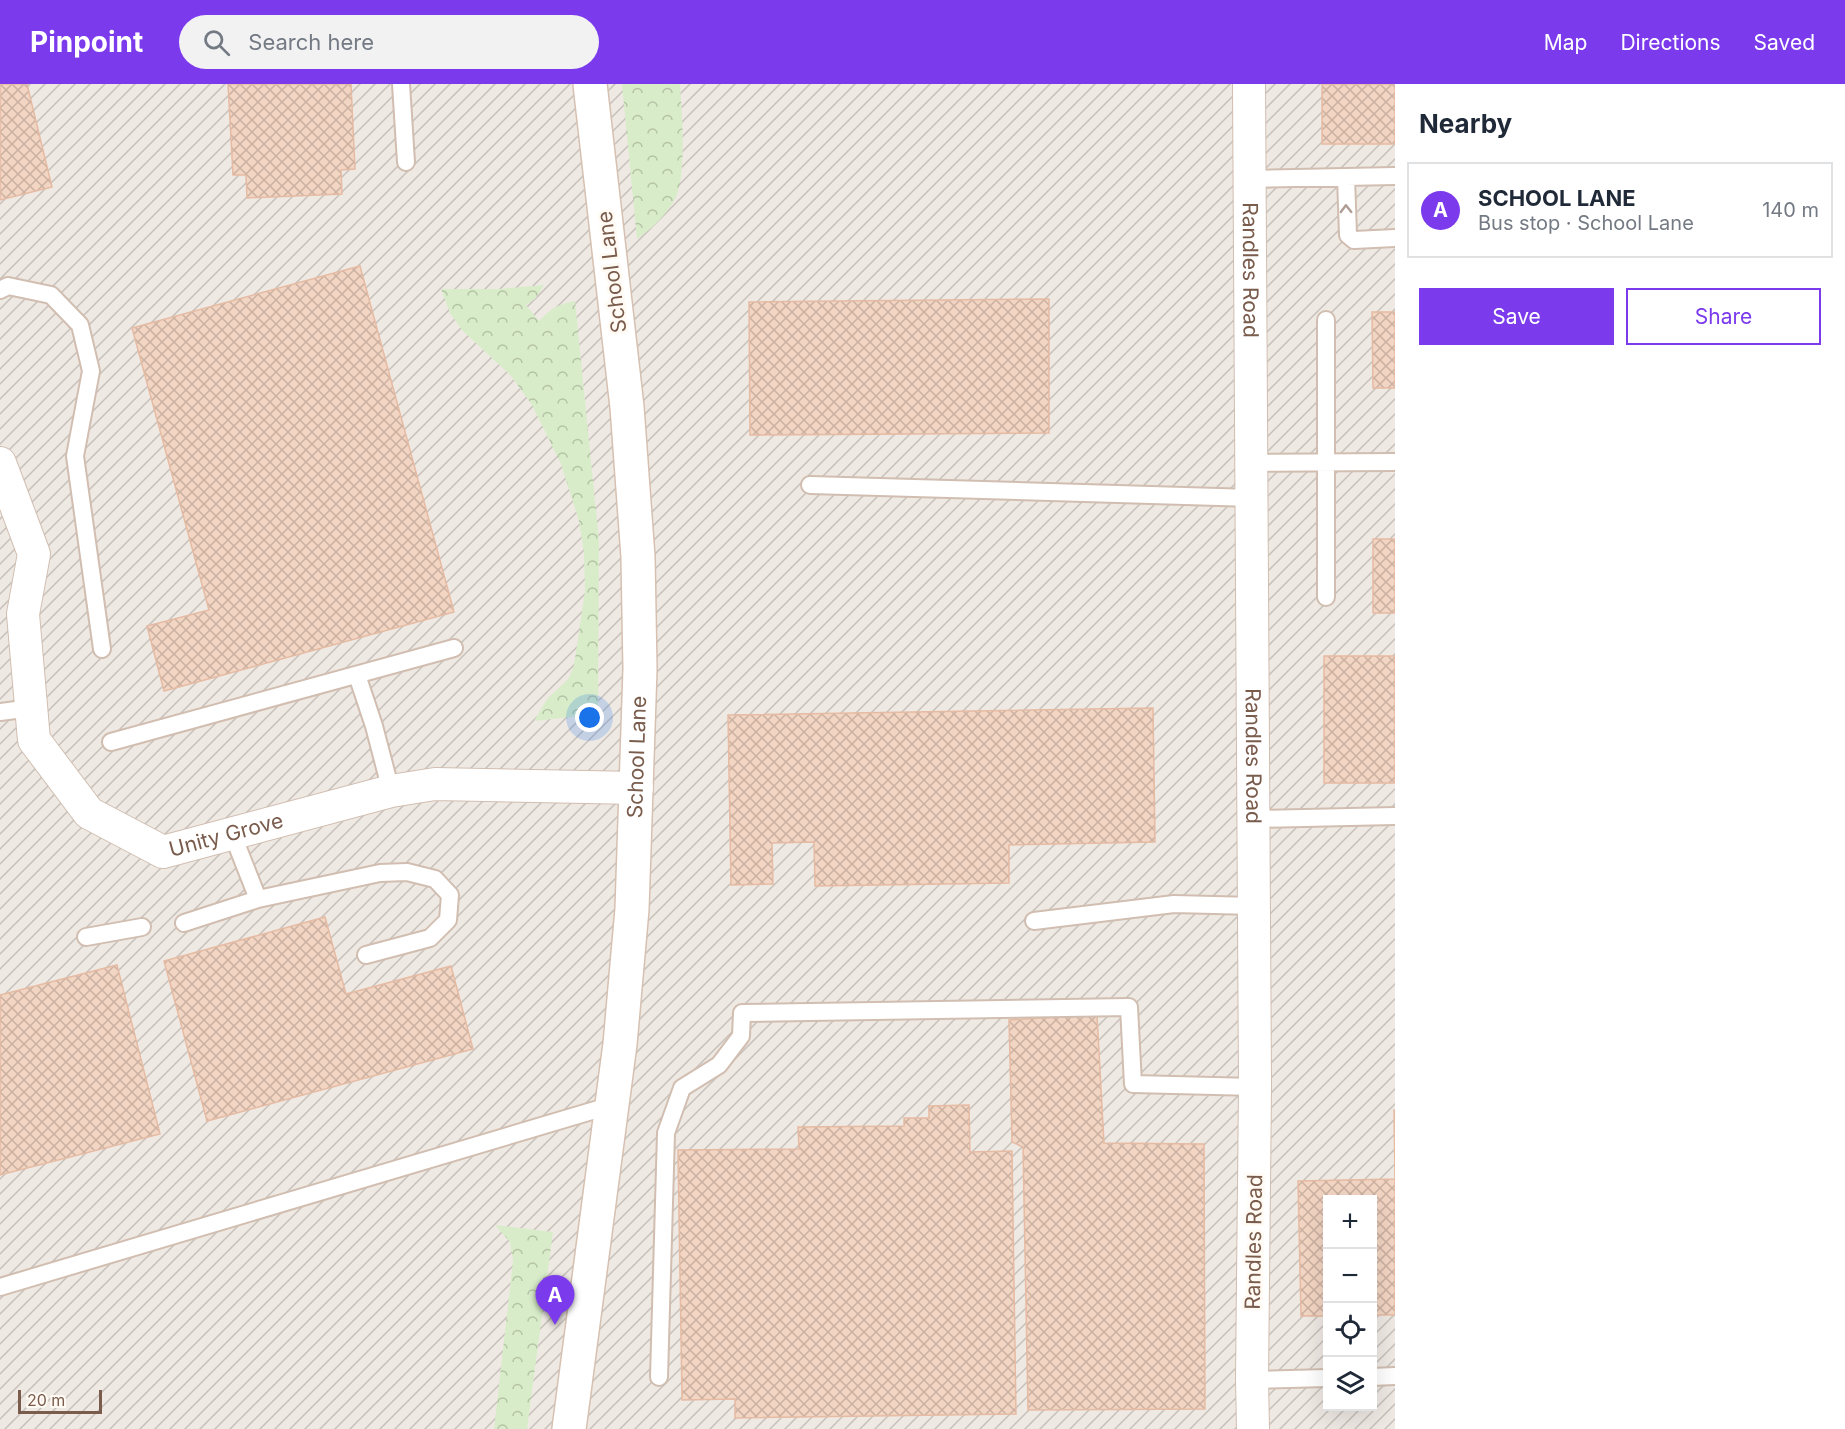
<!DOCTYPE html>
<meta charset="utf-8">
<style>
:root{--surface:#fff;--page:#f2f2f3;--text:#1f2937;--muted:#747a83;--line:#e0e1e3;--accent:#7c3aed}
body{margin:0;font-family:Inter,sans-serif;background:var(--page);color:var(--text)}
.controls{position:absolute;right:18px;bottom:18px;display:grid;overflow:hidden;border-radius:0px;box-shadow:0 6px 24px #0002}
.controls button{width:54px;height:54px;display:grid;place-items:center;padding:0;border:0;border-bottom:2px solid var(--line);background:var(--surface);color:var(--text);font:30px sans-serif}
.scale{position:absolute;left:18px;bottom:15px;width:84px;box-sizing:border-box;padding-left:6px;border:3px solid #7a5c4d;border-top:0;font-size:16px;line-height:21px;white-space:nowrap;color:#7a5c4d;-webkit-text-stroke:4px #fffaf3;paint-order:stroke}
.you{position:absolute;left:590px;top:634px;width:21px;height:21px;margin:-15px;border:4px solid #fff;border-radius:50%;background:#1a73e8;box-shadow:0 0 0 9px #1a73e833}
.badge{display:grid;place-items:center;width:39px;height:39px;border-radius:50%;background:var(--accent);color:#fff;font-size:20px;font-weight:700}
.pin{position:absolute;translate:-50% -50px;filter:drop-shadow(0 2px 3px #0008)}
.pin::after{content:'';position:absolute;top:32px;width:21px;height:18px;background:inherit;clip-path:polygon(0 0,100% 0,50% 100%)}
.list{margin:0;padding:0;list-style:none}
h2{display:flex;justify-content:space-between;align-items:center;height:78px;margin:0;padding:0 24px;font-size:26px}
h2 small{font-size:20px;font-weight:400;color:var(--muted)}
.list li{display:grid;grid-template-columns:39px 1fr auto;gap:18px;align-items:center;box-sizing:border-box;height:96px;margin:0 12px 12px;padding:0 12px;border:2px solid var(--line);border-radius:0px}
.list b{display:block;font-size:22px;white-space:nowrap}
.list p{margin:0;font-size:20px;white-space:nowrap;color:var(--muted)}
.list em{font-size:20px;font-style:normal;color:var(--muted)}
.actions{display:flex;gap:12px;padding:18px 24px}
.actions a{flex:1;padding:14px 0;border:2px solid var(--accent);border-radius:0px;text-align:center;font-size:21px;color:var(--accent)}
.actions .main{background:var(--accent);color:#fff}
.icon{flex:none;width:33px;height:33px;fill:none;stroke:currentColor;stroke-width:2;stroke-linecap:round;stroke-linejoin:round}
.map{position:relative;flex:none;width:1395px;height:1345px;overflow:hidden}
header{display:flex;align-items:center;gap:36px;box-sizing:border-box;height:84px;padding:0 30px;background:var(--accent);color:#fff}
header strong{font-size:28px}
nav{display:flex;gap:33px;margin-inline-start:auto;font-size:21px}
.search{width:420px;height:54px;background:var(--page);display:flex;align-items:center;gap:15px;box-sizing:border-box;padding:0 21px;border-radius:33px;color:var(--muted);font-size:22px}
main{display:flex}
aside{flex:1;background:var(--surface)}
.map>svg:first-child{display:block}
</style>
<header>
<strong>Pinpoint</strong>
<div class="search"><svg class="icon" aria-label="search" viewBox="0 0 24 24"><circle cx="10" cy="10" r="6"/><path d="M15 15l6 6"/></svg>Search here</div>
<nav><a>Map</a><a>Directions</a><a>Saved</a></nav>
</header>
<main>
<div class="map">
<svg width="1395" height="1345" viewBox="0 0 1395 1345">
<defs>
<pattern id="industrial-furrows" width="10" height="10" patternUnits="userSpaceOnUse" patternTransform="scale(1.5)"><rect width="10" height="10" fill="#efe9e4"/><path d="M-1 1l2-2M0 10L10 0M9 11l2-2" fill="none" stroke="#c7c0bb"/></pattern>
<pattern id="forest-crowns" width="20" height="18" patternUnits="userSpaceOnUse" patternTransform="scale(1.5)"><rect width="20" height="18" fill="#d8ecc9"/><path d="M2 6a3 3 0 1 1 6 0M12 15a3 3 0 1 1 6 0" fill="none" stroke="#b4c2a5"/></pattern>
<pattern id="building-cross-hatch" width="8" height="8" patternUnits="userSpaceOnUse" patternTransform="scale(1.5)"><rect width="8" height="8" fill="#f3d5c3"/><path d="M0 0l8 8M0 8l8-8" fill="none" stroke="#cab0a1"/></pattern>
</defs>
<rect width="100%" height="100%" fill="#fdf6ec"/>
<!-- industrial -->
<path fill="url(#industrial-furrows)" fill-rule="evenodd" d="M0,0H1395V1345H0ZM1328,1116H1372V1322H1328Z"/>
<!-- forest -->
<path fill="url(#forest-crowns)" d="M622,0H680C682,27 687,92 675,115C666,131 652,145 637,155Z
M544,201L536,214L526,221L539,237C552,224 556,221 575,217L599,457L598,630L534,637L547,615L569,594L574,581L585,507L584,469L579,437L561,380L532,321L511,292L462,246L450,229L441,205H498Z
M495,1141L553,1148L527,1345H494L513,1177L510,1158Z"/>
<!-- building -->
<path fill="url(#building-cross-hatch)" stroke="#e6bba3" stroke-width="1.5" d="M0,0H27L52,103L0,116Z
M228,0H351L355,85L341,86L342,110L247,114L246,91H233Z
M1322,0H1395V60H1322Z
M360,182L454,528L164,607L147,542L209,526L132,244Z
M1049,215V349L750,351L749,218Z
M1372,228H1395V304H1373Z
M1373,455H1395V529H1373Z
M1324,572H1395V699H1324Z
M1153,624L1155,758L1009,761V799L815,802L814,758L772,759L773,800L731,801L728,631Z
M325,833L346,910L451,882L473,965L207,1037L164,877Z
M117,881L160,1050L0,1091V911Z
M1097,931L1104,1059L1204,1060L1205,1325L1028,1326L1023,1063L1012,1058L1009,936Z
M969,1021L970,1068L1012,1067L1016,1330L735,1334V1315L682,1316L678,1066L799,1065L798,1043L904,1042V1034H929V1022Z
M1394,1026H1395V1231H1372V1116H1328V1232H1301L1298,1097L1395,1095Z"/>
<g fill="none" stroke-linecap="round" stroke-linejoin="round">
<defs>
<path id="lane" d="M401,0L406,78
M1346,93L1348,151L1354,156L1395,154
M1250,95L1395,92
M0,206L8,202L51,211L80,241L91,287L75,372L102,565
M1251,379L1395,378
M810,401L1252,414
M1326,513V236
M357,591L374,642L391,707
M0,628L31,624
M111,658L454,564
M1254,735L1395,732
M232,749L258,815L380,789L407,788L435,795L450,811L448,836L430,854L366,871
M1034,837L1174,820L1254,822
M184,839L258,815
M86,853L142,843
M0,1203L612,1021
M659,1293L666,1049L682,1004L719,981L741,952L742,929L1129,923L1133,1000L1255,1003
M1372,1293L1395,1292
M1252,1296L1328,1294"/>
<g id="street">
<path id="s1" d="M1249,0L1255,1003L1252,1296L1253,1345"/>
<path id="s2" d="M0,379L34,470L23,530L34,656L89,729L163,768L391,707L435,700L637,704"/>
</g>
<g id="secondary">
<path id="s3" d="M569,1345L620,960L632,825L640,585L638,473L627,323L590,0"/>
</g>
</defs>
<!-- lane casing -->
<use href="#lane" stroke="#d1beb0" stroke-width="20"/>
<!-- street casing -->
<use href="#street" stroke="#d1beb0" stroke-width="34"/>
<!-- secondary casing -->
<use href="#secondary" stroke="#d6c0b0" stroke-width="36"/>
<!-- lane -->
<use href="#lane" stroke="#fff" stroke-width="16"/>
<!-- street -->
<use href="#street" stroke="#fff" stroke-width="32"/>
<!-- secondary -->
<use href="#secondary" stroke="#fff" stroke-width="33"/>
</g>
<!-- one-way arrows -->
<defs><path id="oneway-chevron" d="M-2-3.5L2.5 0L-2 3.5" fill="none" stroke-width="1.6" stroke-linecap="round" stroke-linejoin="round" transform="scale(1.5)"/></defs>
<use stroke="#af9d94" href="#oneway-chevron" transform="translate(1346 125) rotate(-91)"/>
<g text-anchor="middle" stroke-width="6" stroke-linejoin="round" paint-order="stroke">
<!-- street labels -->
<g font-size="21" fill="#7a5c4d" stroke="#fffaf3">
<text dy="7" stroke="none"><textPath href="#s1" startOffset="186">Randles Road</textPath></text>
<text transform="translate(612 188) rotate(-97)" y="7">School Lane</text>
<text dy="7" stroke="none"><textPath href="#s3" startOffset="676">School Lane</textPath></text>
<text dy="7" stroke="none"><textPath href="#s1" startOffset="672">Randles Road</textPath></text>
<text dy="7" stroke="none"><textPath href="#s2" startOffset="525">Unity Grove</textPath></text>
<text transform="translate(1254 1158) rotate(-89)" y="7">Randles Road</text>
</g>
</g>
</svg>
<div class="controls">
<button>+</button>
<button>−</button>
<button><svg class="icon" aria-label="locate" viewBox="0 0 24 24"><circle cx="12" cy="12" r="6"/><path d="M12 2v4M12 18v4M2 12h4M18 12h4"/></svg></button>
<button><svg class="icon" aria-label="layers" viewBox="0 0 24 24"><path d="M12 4l9 5-9 5-9-5zM3 14l9 5 9-5"/></svg></button>
</div>
<div class="scale">20 m</div>
<div class="you"></div>
<div class="pin badge" style="left:555px;top:1241px">A</div>
</div>
<aside>
<h2>Nearby<small></small></h2>
<ul class="list">
<li><span class="badge">A</span><div><b>SCHOOL LANE</b><p>Bus stop · School Lane</p></div><em>140 m</em></li>
</ul>
<div class="actions"><a class="main">Save</a><a>Share</a></div>
</aside>
</main>
